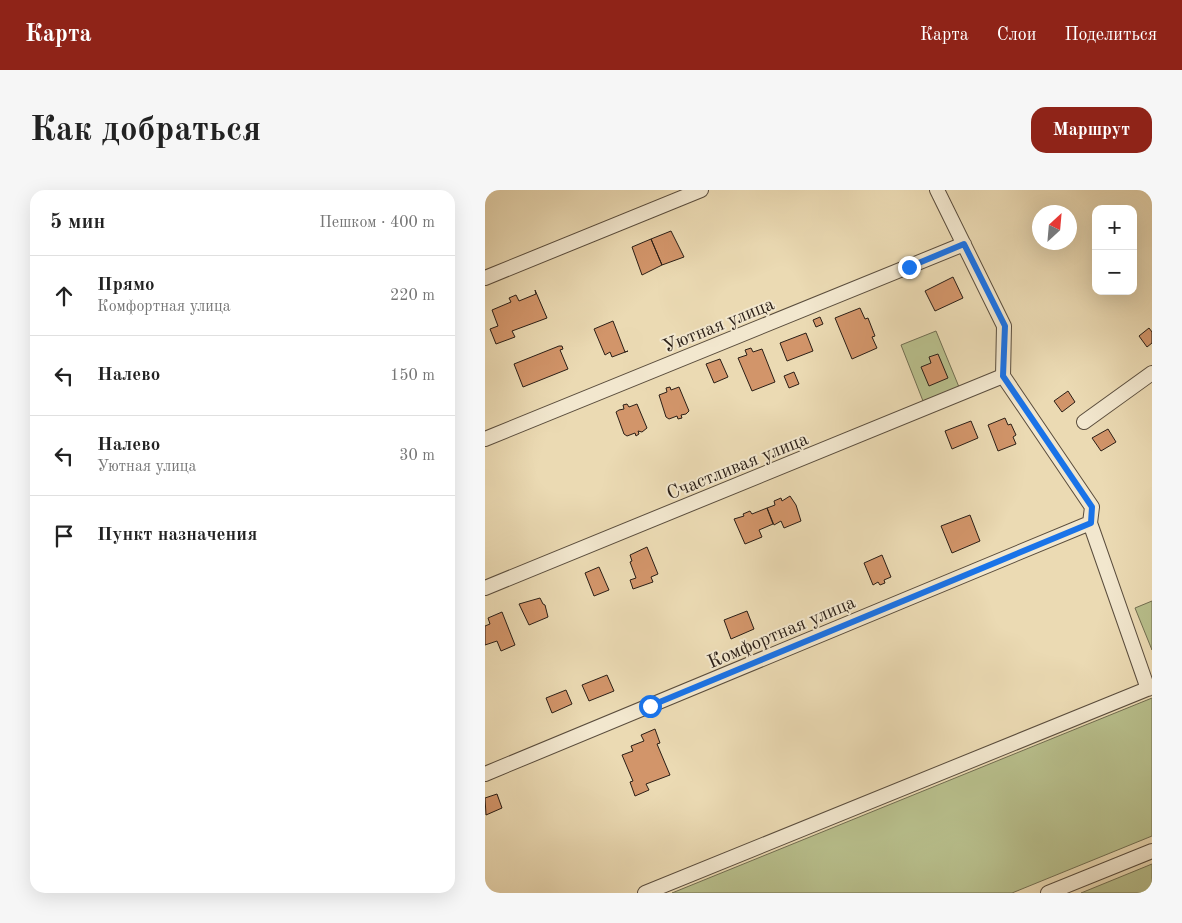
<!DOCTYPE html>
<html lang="ru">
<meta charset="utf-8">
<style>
:root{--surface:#fff;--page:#f6f6f6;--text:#222;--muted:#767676;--line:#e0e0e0;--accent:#8f2418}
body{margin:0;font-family:"Old Standard TT",serif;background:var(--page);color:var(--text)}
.controls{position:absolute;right:15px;top:15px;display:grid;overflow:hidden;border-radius:10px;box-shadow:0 5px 20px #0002}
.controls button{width:45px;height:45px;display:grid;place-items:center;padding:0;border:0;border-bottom:1px solid var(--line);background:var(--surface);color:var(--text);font:25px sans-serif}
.compass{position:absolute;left:547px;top:15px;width:45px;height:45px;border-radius:50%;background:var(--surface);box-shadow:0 5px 20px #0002;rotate:26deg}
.stop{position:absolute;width:15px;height:15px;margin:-11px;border:4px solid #1a73e8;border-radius:50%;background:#fff}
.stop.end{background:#1a73e8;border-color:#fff;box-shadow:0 1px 5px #0008}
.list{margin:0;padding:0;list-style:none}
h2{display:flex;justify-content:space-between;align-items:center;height:65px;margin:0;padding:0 20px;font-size:21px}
h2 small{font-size:16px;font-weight:400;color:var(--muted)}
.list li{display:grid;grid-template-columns:32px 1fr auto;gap:15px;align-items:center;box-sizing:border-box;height:80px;padding:0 20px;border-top:1px solid var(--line)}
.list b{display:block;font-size:19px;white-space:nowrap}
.list p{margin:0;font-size:16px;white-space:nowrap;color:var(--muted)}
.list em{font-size:16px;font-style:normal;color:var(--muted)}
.icon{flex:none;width:28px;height:28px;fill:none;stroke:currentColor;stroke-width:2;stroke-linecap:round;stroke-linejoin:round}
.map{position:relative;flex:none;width:667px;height:703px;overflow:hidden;border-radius:15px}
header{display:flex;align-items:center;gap:30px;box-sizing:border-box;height:70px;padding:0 25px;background:var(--accent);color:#fff}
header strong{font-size:24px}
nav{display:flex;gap:28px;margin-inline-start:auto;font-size:18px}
.intro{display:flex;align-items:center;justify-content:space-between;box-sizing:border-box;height:120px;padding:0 30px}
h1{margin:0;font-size:35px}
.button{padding:12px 22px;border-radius:15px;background:var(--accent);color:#fff;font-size:18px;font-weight:700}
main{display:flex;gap:30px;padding:0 30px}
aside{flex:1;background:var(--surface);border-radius:15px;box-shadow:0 5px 20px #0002}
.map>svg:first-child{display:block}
</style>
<header>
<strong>Карта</strong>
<nav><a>Карта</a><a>Слои</a><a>Поделиться</a></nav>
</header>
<div class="intro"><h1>Как добраться</h1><a class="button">Маршрут</a></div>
<main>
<aside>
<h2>5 мин<small>Пешком · 400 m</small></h2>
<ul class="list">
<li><svg class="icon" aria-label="ahead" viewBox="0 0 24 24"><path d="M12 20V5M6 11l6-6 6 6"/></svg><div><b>Прямо</b><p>Комфортная улица</p></div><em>220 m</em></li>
<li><svg class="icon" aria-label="left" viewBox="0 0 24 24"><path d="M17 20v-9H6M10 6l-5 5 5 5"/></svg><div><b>Налево</b></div><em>150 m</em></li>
<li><svg class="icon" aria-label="left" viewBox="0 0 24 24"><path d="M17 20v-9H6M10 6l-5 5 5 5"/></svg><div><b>Налево</b><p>Уютная улица</p></div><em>30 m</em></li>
<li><svg class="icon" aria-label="arrive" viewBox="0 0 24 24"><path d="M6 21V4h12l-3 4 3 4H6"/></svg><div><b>Пункт назначения</b></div></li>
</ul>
</aside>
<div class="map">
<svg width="667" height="703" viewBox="0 0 667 703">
<rect width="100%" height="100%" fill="#ebdab3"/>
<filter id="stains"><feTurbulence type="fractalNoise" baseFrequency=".004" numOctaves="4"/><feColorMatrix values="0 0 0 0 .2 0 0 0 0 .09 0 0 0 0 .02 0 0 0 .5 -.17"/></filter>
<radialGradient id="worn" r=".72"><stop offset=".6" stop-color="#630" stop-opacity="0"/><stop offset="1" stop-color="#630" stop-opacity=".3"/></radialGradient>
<!-- green -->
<path fill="#b8bf8c" stroke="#716e51" d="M451,141L474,197L438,211L416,155Z
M667,411V460L650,418Z
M667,508V646L527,703H187Z
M667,674V703H596Z"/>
<!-- building -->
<path fill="#d2956a" stroke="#2a1e16" d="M186,41L199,67L177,75L166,49Z
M166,49L177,75L157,85L147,57Z
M468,87L478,108L450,121L440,101Z
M50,100L62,128L27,141L30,147L11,154L5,139L13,136L7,120L26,112L24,108L31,105L34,111L51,104Z
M375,118L380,129L383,128L390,146L387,147L392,158L367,169L350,128Z
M335,127L338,134L331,137L328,130Z
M128,131L140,162L143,161L127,167L125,162L120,165L109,139Z
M664,138L667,142V153L662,157L654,146Z
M321,143L328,161L302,171L295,153Z
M74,156H77L78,159L75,160L83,179L38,197L29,174Z
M266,158L268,162L277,159L290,192L267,201L253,168L262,165L260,160Z
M453,164L463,188L444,196L436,177L446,173L444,167Z
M235,169L243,187L229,193L221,174Z
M309,182L314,194L304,198L299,186Z
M185,197L186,200L194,197L204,221L201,224L196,225L197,228L193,229L192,226L184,229L181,227L174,205L182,202L181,198Z
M583,201L590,212L577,222L569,211Z
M142,214L144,217L152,214L162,238L157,242L153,241L154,244L151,246L150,243L142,246L139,244L131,222L134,220L139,219L138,215Z
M520,228L523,235L526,234L531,245L528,247L531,254L513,261L503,235Z
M486,231L493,248L467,259L460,241Z
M623,239L631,252L616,261L607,248Z
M305,306L311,315L316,331L299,338L296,331L289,335L282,318L290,315L289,311L296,308L297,311Z
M282,318L288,334L274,340L277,347L260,354L249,329L259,326L258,324L265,321L267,324Z
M485,325L495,351L467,363L456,336Z
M162,357L173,384L166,387L168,392L148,399L145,390L151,388L145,372L147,371L145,365Z
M397,365L406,387L399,390L400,393L395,395L393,392L388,395L379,373Z
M114,377L124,400L109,406L100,383Z
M55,408L58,414L60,415L63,427L44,435L34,414Z
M262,421L269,439L246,449L239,430Z
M17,422L30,455L16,461L12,451L0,455V436L5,434L3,428Z
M122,485L129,501L104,511L97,495Z
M81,500L87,514L67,523L61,508Z
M170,539L175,553L172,554L185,585L161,594L164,600L150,606L145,592L148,591L137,565L148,561L146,556L159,551L156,545Z
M12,604L17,618L1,625L0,608Z"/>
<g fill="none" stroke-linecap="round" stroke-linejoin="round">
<defs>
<path id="minor" d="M452,0L519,136L518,186L607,317L605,333L663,499
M0,88L216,0
M599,232L667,183
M0,249L479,54
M0,398L518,186
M0,584L605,333
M160,703L667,497
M563,703L667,661"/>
</defs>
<!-- minor casing -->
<use href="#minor" stroke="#5a4d3d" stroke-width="16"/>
<!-- minor -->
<use href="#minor" stroke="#f2e7ce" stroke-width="14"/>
</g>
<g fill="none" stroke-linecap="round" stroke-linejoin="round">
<!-- route -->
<path stroke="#1a73e8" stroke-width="6" d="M165,516L606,333L607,317L518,186L520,136L479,54L424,77"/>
</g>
<g text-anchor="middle" stroke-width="4" stroke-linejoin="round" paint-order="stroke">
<!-- street labels -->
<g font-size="19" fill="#2a1e16" stroke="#f2e7ce">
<text transform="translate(233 134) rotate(-22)" y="7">Уютная улица</text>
<text transform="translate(252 275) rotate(-22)" y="7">Счастливая улица</text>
<text transform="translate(296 441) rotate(-23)" y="7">Комфортная улица</text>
</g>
</g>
<rect width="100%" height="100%" filter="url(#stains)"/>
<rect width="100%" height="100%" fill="url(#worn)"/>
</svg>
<div class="controls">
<button>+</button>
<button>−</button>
</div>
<svg class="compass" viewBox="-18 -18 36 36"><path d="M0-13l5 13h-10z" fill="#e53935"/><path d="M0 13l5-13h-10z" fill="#767676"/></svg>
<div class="stop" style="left:165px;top:516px"></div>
<div class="stop end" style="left:424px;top:77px"></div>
</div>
</main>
